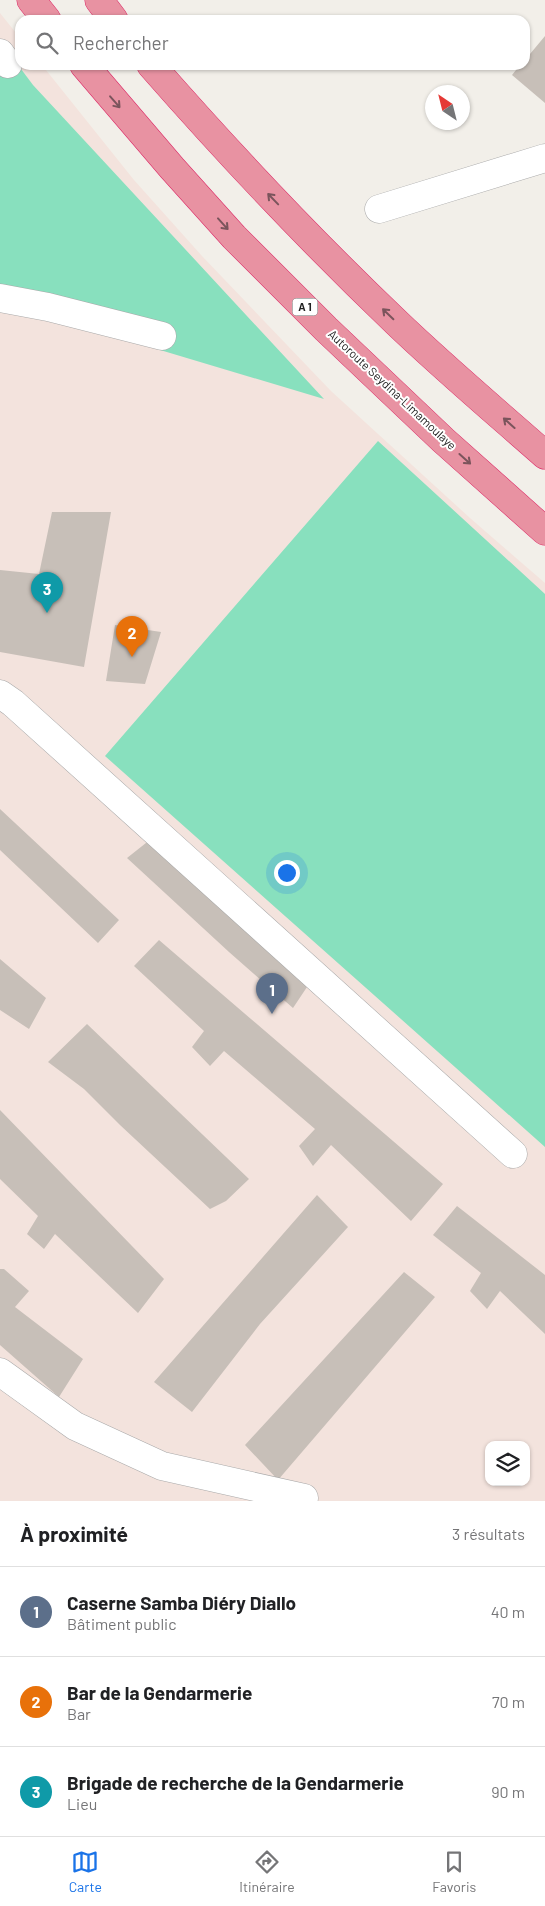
<!DOCTYPE html>
<html lang="fr">
<meta charset="utf-8">
<style>
:root{--surface:#fff;--page:#f2f2f2;--text:#202124;--muted:#757577;--line:#e0e0e0;--accent:#1a73e8}
body{margin:0;font-family:Barlow,sans-serif;background:var(--page);color:var(--text)}
.controls{position:absolute;right:15px;bottom:15px;display:grid;overflow:hidden;border-radius:10px;box-shadow:0 1px 4px #0004}
.controls button{width:45px;height:45px;display:grid;place-items:center;padding:0;border:0;border-bottom:1px solid var(--line);background:var(--surface);color:var(--text);font:25px sans-serif}
.compass{position:absolute;left:425px;top:85px;width:45px;height:45px;border-radius:50%;background:var(--surface);box-shadow:0 1px 4px #0004;rotate:325deg}
.you{position:absolute;left:286px;top:872px;width:18px;height:18px;margin:-12px;border:4px solid #fff;border-radius:50%;background:#1a73e8;box-shadow:0 0 0 8px #1a73e833}
.badge{display:grid;place-items:center;width:32px;height:32px;border-radius:50%;background:var(--accent);color:#fff;font-size:16px;font-weight:700}
.pin{position:absolute;translate:-50% -41px;filter:drop-shadow(0 1px 2px #0008)}
.pin::after{content:'';position:absolute;top:26px;width:18px;height:15px;background:inherit;clip-path:polygon(0 0,100% 0,50% 100%)}
.list{margin:0;padding:0;list-style:none}
h2{display:flex;justify-content:space-between;align-items:center;height:65px;margin:0;padding:0 20px;font-size:21px}
h2 small{font-size:16px;font-weight:400;color:var(--muted)}
.list li{display:grid;grid-template-columns:32px 1fr auto;gap:15px;align-items:center;box-sizing:border-box;height:90px;padding:0 20px;border-top:1px solid var(--line)}
.list b{display:block;font-size:19px;white-space:nowrap}
.list p{margin:0;font-size:16px;white-space:nowrap;color:var(--muted)}
.list em{font-size:16px;font-style:normal;color:var(--muted)}
.icon{flex:none;width:28px;height:28px;fill:none;stroke:currentColor;stroke-width:2;stroke-linecap:round;stroke-linejoin:round}
.map{position:relative;flex:none;width:545px;height:1501px;overflow:hidden}
.search{position:absolute;background:var(--surface);box-shadow:0 1px 4px #0004;left:15px;right:15px;top:15px;height:55px;display:flex;align-items:center;gap:12px;box-sizing:border-box;padding:0 18px;border-radius:15px;color:var(--muted);font-size:19px}
.sheet{height:335px;background:var(--surface)}
nav{display:flex;justify-content:space-around;align-items:center;box-sizing:border-box;height:70px;border-top:1px solid var(--line);background:var(--surface);font-size:14px;color:var(--muted)}
nav a{display:grid;justify-items:center;gap:2px}
nav .on{color:var(--accent)}
.map>svg:first-child{display:block}
</style>
<div class="map">
<svg width="545" height="1501" viewBox="0 0 545 1501">
<rect width="100%" height="100%" fill="#f2efe9"/>
<!-- military -->
<path fill="#f3e3dd" fill-rule="evenodd" d="M0,13L20,38V65H42L134,180L202,256L331,391L470,518L545,583V1501H0ZM489,1445H526V1482H489Z"/>
<!-- pitch -->
<path fill="#88e0be" d="M0,41L33,85L324,399L0,302Z
M378,441L545,594V1147L105,756Z"/>
<!-- building -->
<path fill="#c7bfb8" d="M545,36V103L512,75L520,65H525V60Z
M52,512H111L84,667L0,652V570L39,574Z
M115,625L161,632L145,684L106,681Z
M0,809L119,920L98,943L0,850Z
M151,839L313,978L293,1008L229,952L127,858Z
M159,940L443,1184L411,1221L331,1145L313,1166L299,1146L315,1129L224,1051L210,1066L192,1047L204,1031L134,966Z
M0,959L46,998L29,1029L0,1010Z
M87,1024L249,1179L226,1201L210,1209L120,1125L84,1089L48,1062Z
M0,1110L164,1279L138,1313L55,1234L44,1249L27,1234L38,1216L0,1179Z
M317,1195L348,1227L260,1324L192,1412L154,1382Z
M457,1206L545,1275V1334L500,1291L487,1309L470,1291L481,1273L433,1235Z
M0,1269H4L29,1291L15,1307L83,1359L59,1397L0,1345Z
M404,1272L435,1297L278,1480L245,1445Z"/>
<g fill="none" stroke-linecap="round" stroke-linejoin="round">
<defs>
<path id="minor" d="M0,53L8,64
M379,209L545,158
M0,298L48,307L162,336
M0,694L13,703L513,1154
M0,1372L75,1426L162,1466L304,1498"/>
<path id="highway" d="M31,0L47,20
M99,0L114,20
M84,65L172,168L234,237L326,329L443,440L545,531
M151,65C229,154 310,240 396,322C444,368 495,411 545,455"/>
</defs>
<!-- minor casing -->
<use href="#minor" stroke="#a9a9a9" stroke-width="29"/>
<!-- highway casing -->
<use href="#highway" stroke="#dc2a67" stroke-width="29"/>
<!-- minor -->
<use href="#minor" stroke="#fff" stroke-width="28"/>
<!-- highway -->
<use href="#highway" stroke="#e892a2" stroke-width="28"/>
</g>
<!-- one-way arrows -->
<defs><path id="oneway-shaft" d="M-6 0H5M1.5-3L5.5 0L1.5 3" fill="none" stroke-width="1.6" stroke-linecap="round" stroke-linejoin="round" transform="scale(1.25)"/></defs>
<g stroke="#7b545c">
<use href="#oneway-shaft" transform="translate(115 102) rotate(49)"/>
<use href="#oneway-shaft" transform="translate(273 199) rotate(-134)"/>
<use href="#oneway-shaft" transform="translate(223 224) rotate(48)"/>
<use href="#oneway-shaft" transform="translate(388 314) rotate(-136)"/>
<use href="#oneway-shaft" transform="translate(509 423) rotate(-138)"/>
<use href="#oneway-shaft" transform="translate(465 459) rotate(42)"/>
</g>
<g text-anchor="middle" stroke-width="4" stroke-linejoin="round" paint-order="stroke">
<!-- shield labels -->
<rect fill="#fff" stroke="#646464" stroke-width="1" x="292.5" y="298.5" width="25" height="17" rx="4"/>
<g font-size="11" font-weight="bold" fill="#222">
<text x="305" y="311">A 1</text>
</g>
<!-- street labels -->
<g font-size="12" fill="#222" stroke="#fff">
<text transform="translate(392 390) rotate(43)" y="4">Autoroute Seydina-Limamoulaye</text>
</g>
</g>
</svg>
<div class="controls">
<button><svg class="icon" aria-label="layers" viewBox="0 0 24 24"><path d="M12 4l9 5-9 5-9-5zM3 14l9 5 9-5"/></svg></button>
</div>
<svg class="compass" viewBox="-18 -18 36 36"><path d="M0-13l5 13h-10z" fill="#e53935"/><path d="M0 13l5-13h-10z" fill="#757577"/></svg>
<div class="you"></div>
<div class="pin badge" style="left:272px;top:1014px;background:#5c6f8a">1</div>
<div class="pin badge" style="left:132px;top:657px;background:#e8710a">2</div>
<div class="pin badge" style="left:47px;top:613px;background:#0f9aa8">3</div>
<div class="search"><svg class="icon" aria-label="search" viewBox="0 0 24 24"><circle cx="10" cy="10" r="6"/><path d="M15 15l6 6"/></svg>Rechercher</div>
</div>
<section class="sheet">
<h2>À proximité<small>3 résultats</small></h2>
<ul class="list">
<li><span class="badge" style="background:#5c6f8a">1</span><div><b>Caserne Samba Diéry Diallo</b><p>Bâtiment public</p></div><em>40 m</em></li>
<li><span class="badge" style="background:#e8710a">2</span><div><b>Bar de la Gendarmerie</b><p>Bar</p></div><em>70 m</em></li>
<li><span class="badge" style="background:#0f9aa8">3</span><div><b>Brigade de recherche de la Gendarmerie</b><p>Lieu</p></div><em>90 m</em></li>
</ul>
</section>
<nav>
<a class="on"><svg class="icon" aria-label="map" viewBox="0 0 24 24"><path d="M3 6l6-2 6 2 6-2v14l-6 2-6-2-6 2zM9 4v14M15 6v14"/></svg>Carte</a>
<a><svg class="icon" aria-label="directions" viewBox="0 0 24 24"><path d="M12 3l9 9-9 9-9-9zM9 14v-3h6M13 9l2 2-2 2"/></svg>Itinéraire</a>
<a><svg class="icon" aria-label="saved" viewBox="0 0 24 24"><path d="M7 4h10v16l-5-4-5 4z"/></svg>Favoris</a>
</nav>
